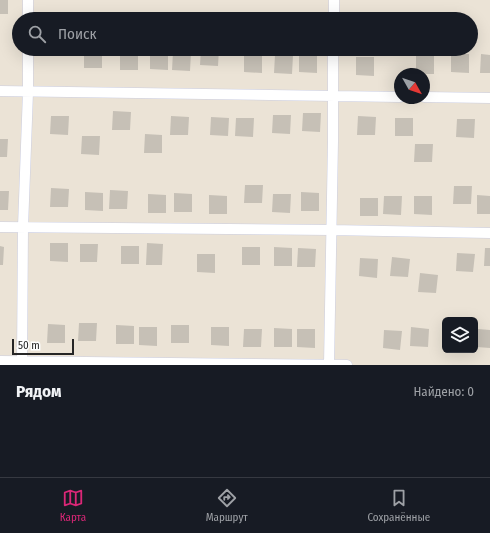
<!DOCTYPE html>
<html lang="ru">
<meta charset="utf-8">
<style>
:root{--surface:#171b24;--page:#242831;--text:#f1f3f6;--muted:#9ea1a6;--line:#363941;--accent:#db2777}
body{margin:0;font-family:"Fira Sans Condensed",sans-serif;background:var(--page);color:var(--text)}
.controls{position:absolute;right:12px;bottom:12px;display:grid;overflow:hidden;border-radius:6px;box-shadow:0 4px 16px #0002}
.controls button{width:36px;height:36px;display:grid;place-items:center;padding:0;border:0;border-bottom:1px solid var(--line);background:var(--surface);color:var(--text);font:20px sans-serif}
.compass{position:absolute;left:394px;top:68px;width:36px;height:36px;border-radius:50%;background:var(--surface);box-shadow:0 4px 16px #0002;rotate:130deg}
.scale{position:absolute;left:12px;bottom:10px;width:62px;box-sizing:border-box;padding-left:4px;border:2px solid #262626;border-top:0;font-size:11px;line-height:14px;white-space:nowrap;color:#262626;-webkit-text-stroke:3px #fff;paint-order:stroke}
.list{margin:0;padding:0;list-style:none}
h2{display:flex;justify-content:space-between;align-items:center;height:52px;margin:0;padding:0 16px;font-size:17px}
h2 small{font-size:13px;font-weight:400;color:var(--muted)}
.icon{flex:none;width:22px;height:22px;fill:none;stroke:currentColor;stroke-width:2;stroke-linecap:round;stroke-linejoin:round}
.map{position:relative;flex:none;width:490px;height:365px;overflow:hidden}
.search{position:absolute;background:var(--surface);box-shadow:0 4px 16px #0002;left:12px;right:12px;top:12px;height:44px;display:flex;align-items:center;gap:10px;box-sizing:border-box;padding:0 14px;border-radius:22px;color:var(--muted);font-size:15px}
.sheet{height:112px;background:var(--surface)}
nav{display:flex;justify-content:space-around;align-items:center;box-sizing:border-box;height:56px;border-top:1px solid var(--line);background:var(--surface);font-size:11px;color:var(--muted)}
nav a{display:grid;justify-items:center;gap:2px}
nav .on{color:var(--accent)}
.map>svg:first-child{display:block}
</style>
<div class="map">
<svg width="490" height="365" viewBox="0 0 490 365">
<rect width="100%" height="100%" fill="#ebe3d6"/>
<!-- building -->
<path fill="#c6c0b6" d="M0,0H8V14H0Z
M84,49L102,50V68H84Z
M201,49H219L218,66L200,65Z
M150,51H168V70L150,69Z
M120,52H138V70H120Z
M173,52H191L190,71L172,70Z
M244,54L262,55V73L244,72Z
M299,54H317V73L299,72Z
M451,54H469V73L451,72Z
M481,54L490,55V73H480Z
M275,55H293L292,74L274,73Z
M416,55L434,56V74H416Z
M356,57H374V76L356,75Z
M113,111L131,112L130,130H112Z
M303,113H321L320,132L302,131Z
M273,115H291L290,134L272,133Z
M51,116H69L68,135L50,134Z
M171,116L189,117L188,135H170Z
M358,116L376,117L375,135H357Z
M211,117L229,118L228,136L210,135Z
M236,118H254L253,137L235,136Z
M395,118H413V136H395Z
M457,119H475L474,138L456,137Z
M145,134L162,135V153H144Z
M82,136H100L99,155L81,154Z
M0,139H8L7,157H0Z
M415,144H433L432,162H414Z
M245,185H263L262,203H244Z
M454,186H472L471,204H453Z
M51,188L69,189L68,207H50Z
M110,190L128,191L127,209H109Z
M0,191H9L8,210H0Z
M85,192L103,193V211L85,210Z
M301,192L319,193V211H301Z
M174,193L192,194V212H174Z
M148,194L166,195V213H148Z
M273,194H291L290,213L272,212Z
M209,195L227,196V214H209Z
M477,195L490,196V214H477Z
M384,196H402L401,215L383,214Z
M414,196H432V215L414,214Z
M360,198H378V216H360Z
M50,243H68V262L50,261Z
M147,243L163,244L162,265H146Z
M80,244H98L97,262H80Z
M0,246L4,247L3,265H0Z
M121,246H139V264H121Z
M242,247H260V265H242Z
M274,247L292,248V266H274Z
M298,248L316,249L315,267H297Z
M485,248H490V266H484Z
M457,253L475,254L473,272L456,271Z
M197,254H215V273L197,272Z
M392,257L410,259L408,277L390,276Z
M360,258L378,259L377,278L359,276Z
M420,273L438,275L436,293L418,292Z
M79,323H97L96,341H78Z
M48,324L65,325V343H47Z
M116,325L134,326V344H116Z
M171,325H189V343H171Z
M139,327H157V346L139,345Z
M211,327H229V346L211,345Z
M411,327L429,329L428,347L410,346Z
M274,328L292,329V347H274Z
M244,329H262L261,347H243Z
M297,329H315V348L297,347Z
M478,329L490,330V348L477,347Z
M384,330L402,331L400,350L383,348Z"/>
<g fill="none" stroke-linecap="round" stroke-linejoin="round">
<defs>
<path id="street" d="M28,0V19
M334,19V0
M0,91L400,97
M424,97L490,98
M0,227L331,230L490,233
M0,361L347,365
M22,365L23,227L28,92V49
M329,365L333,141V49"/>
</defs>
<!-- street casing -->
<use href="#street" stroke="#cbcee2" stroke-width="11"/>
<!-- street -->
<use href="#street" stroke="#fff" stroke-width="10"/>
</g>
</svg>
<div class="controls">
<button><svg class="icon" aria-label="layers" viewBox="0 0 24 24"><path d="M12 4l9 5-9 5-9-5zM3 14l9 5 9-5"/></svg></button>
</div>
<svg class="compass" viewBox="-18 -18 36 36"><path d="M0-13l5 13h-10z" fill="#e53935"/><path d="M0 13l5-13h-10z" fill="#9ea1a6"/></svg>
<div class="scale">50 m</div>
<div class="search"><svg class="icon" aria-label="search" viewBox="0 0 24 24"><circle cx="10" cy="10" r="6"/><path d="M15 15l6 6"/></svg>Поиск</div>
</div>
<section class="sheet">
<h2>Рядом<small>Найдено: 0</small></h2>
<ul class="list">
</ul>
</section>
<nav>
<a class="on"><svg class="icon" aria-label="map" viewBox="0 0 24 24"><path d="M3 6l6-2 6 2 6-2v14l-6 2-6-2-6 2zM9 4v14M15 6v14"/></svg>Карта</a>
<a><svg class="icon" aria-label="directions" viewBox="0 0 24 24"><path d="M12 3l9 9-9 9-9-9zM9 14v-3h6M13 9l2 2-2 2"/></svg>Маршрут</a>
<a><svg class="icon" aria-label="saved" viewBox="0 0 24 24"><path d="M7 4h10v16l-5-4-5 4z"/></svg>Сохранённые</a>
</nav>
